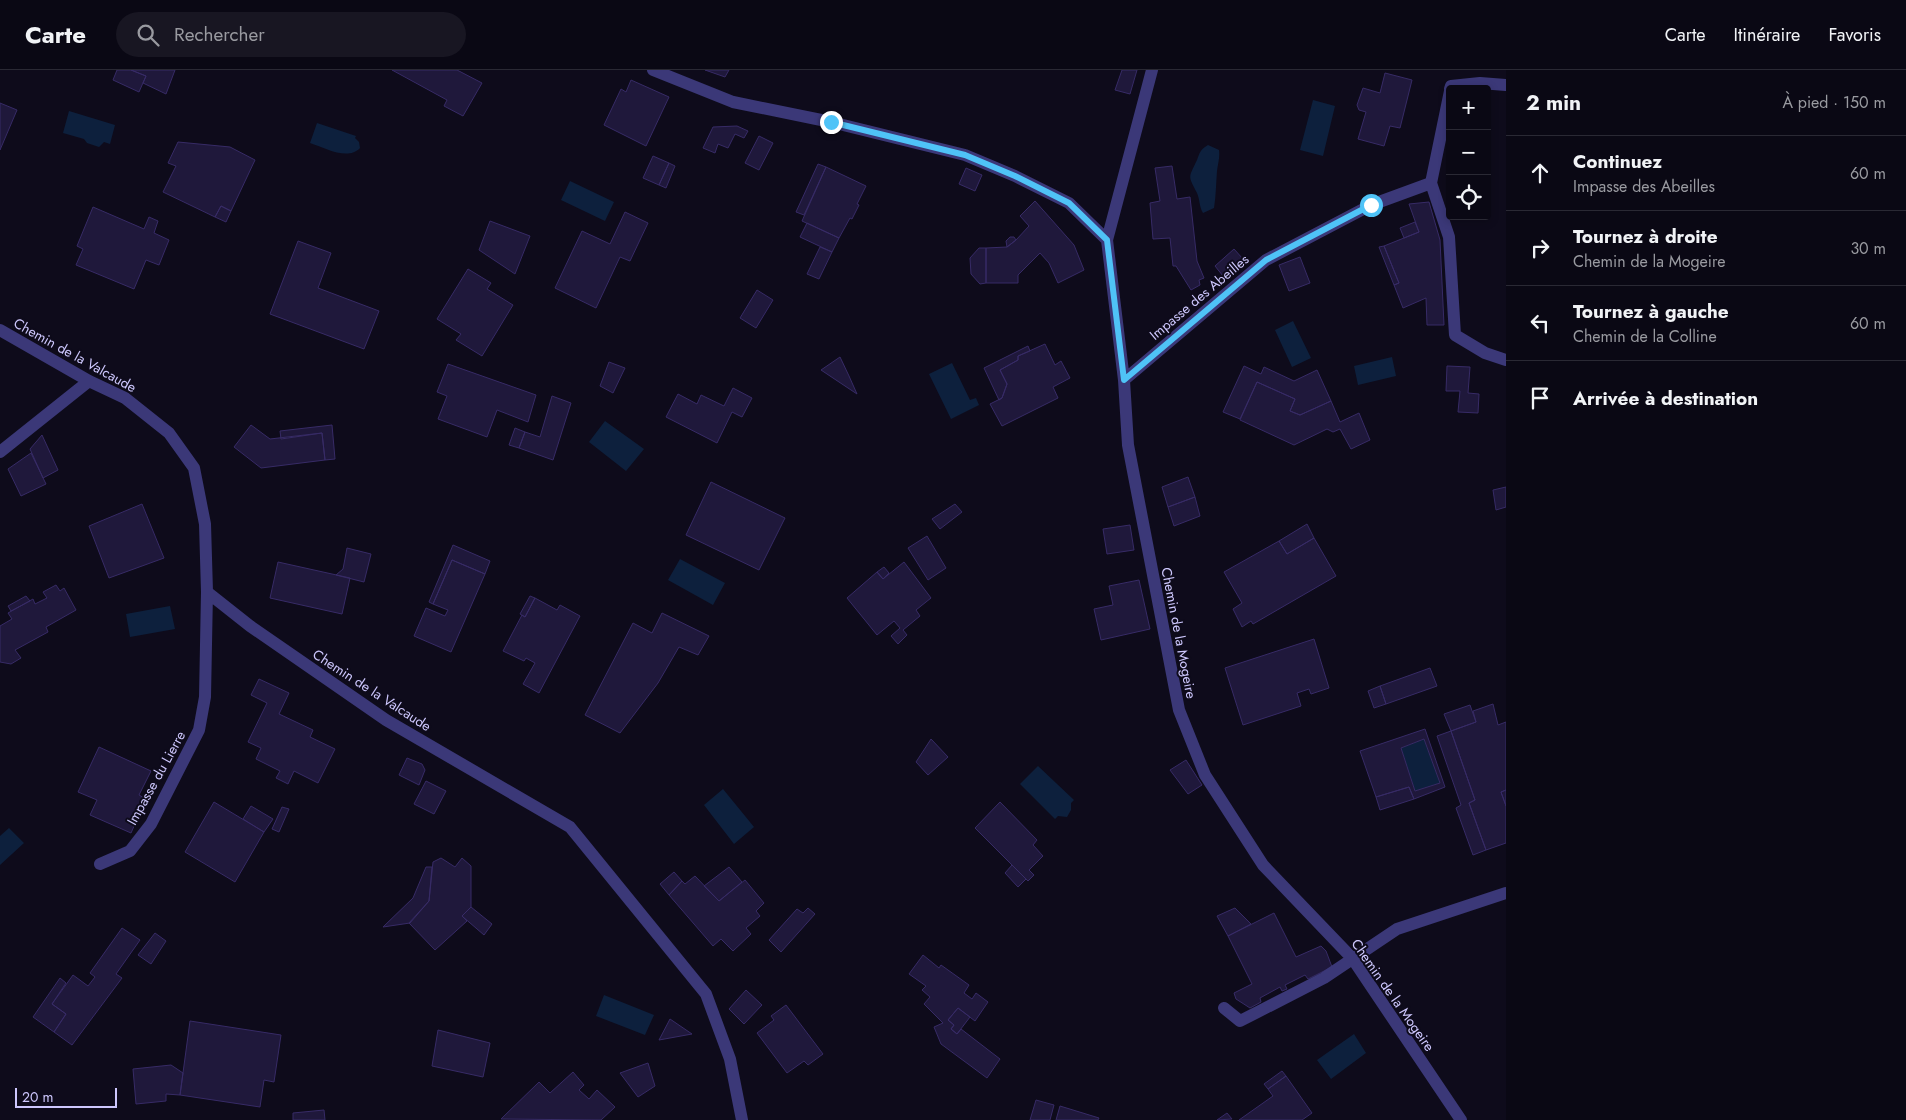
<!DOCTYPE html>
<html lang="fr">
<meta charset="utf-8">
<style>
:root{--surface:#0a0814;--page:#181622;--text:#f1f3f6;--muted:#999aa0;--line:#2a2934}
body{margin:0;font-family:Jost,sans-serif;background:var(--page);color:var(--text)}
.controls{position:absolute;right:15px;top:15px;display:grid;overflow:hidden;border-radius:5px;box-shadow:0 2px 8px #0003}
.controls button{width:45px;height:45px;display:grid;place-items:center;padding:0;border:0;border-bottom:1px solid var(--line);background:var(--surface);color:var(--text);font:25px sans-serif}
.scale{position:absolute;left:15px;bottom:12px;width:102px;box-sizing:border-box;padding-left:5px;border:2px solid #cdc7fd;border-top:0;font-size:14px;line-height:18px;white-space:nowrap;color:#cdc7fd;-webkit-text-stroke:4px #0e0b1b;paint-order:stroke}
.stop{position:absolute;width:15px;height:15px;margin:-11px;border:4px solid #4fc3f7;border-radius:50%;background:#fff}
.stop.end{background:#4fc3f7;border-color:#fff;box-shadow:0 1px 5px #0008}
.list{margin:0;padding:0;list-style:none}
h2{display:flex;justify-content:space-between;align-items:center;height:65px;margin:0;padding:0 20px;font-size:21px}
h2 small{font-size:16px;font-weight:400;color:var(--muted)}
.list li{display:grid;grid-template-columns:32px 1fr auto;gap:15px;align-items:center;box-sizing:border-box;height:75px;padding:0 20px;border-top:1px solid var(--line)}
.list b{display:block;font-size:19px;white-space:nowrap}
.list p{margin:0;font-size:16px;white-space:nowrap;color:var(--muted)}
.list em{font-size:16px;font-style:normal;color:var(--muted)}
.icon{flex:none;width:28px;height:28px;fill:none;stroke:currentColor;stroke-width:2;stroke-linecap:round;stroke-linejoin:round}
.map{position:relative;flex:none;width:1506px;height:1050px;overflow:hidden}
header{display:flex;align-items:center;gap:30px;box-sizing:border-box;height:70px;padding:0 25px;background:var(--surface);border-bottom:1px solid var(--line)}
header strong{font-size:24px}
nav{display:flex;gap:28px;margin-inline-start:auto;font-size:18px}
.search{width:350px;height:45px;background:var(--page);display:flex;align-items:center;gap:12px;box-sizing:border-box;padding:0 18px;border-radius:28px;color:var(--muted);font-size:19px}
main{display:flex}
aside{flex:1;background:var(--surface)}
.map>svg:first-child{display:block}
</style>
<header>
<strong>Carte</strong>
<div class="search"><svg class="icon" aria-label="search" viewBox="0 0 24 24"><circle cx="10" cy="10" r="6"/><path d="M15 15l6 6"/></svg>Rechercher</div>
<nav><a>Carte</a><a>Itinéraire</a><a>Favoris</a></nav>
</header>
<main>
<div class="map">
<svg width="1506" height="1050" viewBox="0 0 1506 1050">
<rect width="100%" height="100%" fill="#0e0b1b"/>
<!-- water -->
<path fill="#0d203d" d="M1313,30L1335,36L1323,86L1300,80Z
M69,41L115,55L110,74L104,72L99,77L87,73L84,69L63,63Z
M317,53L356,66L355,68L359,72L360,78C348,91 325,78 310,73Z
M1208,75L1219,80C1220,88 1218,93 1217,101C1216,113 1216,126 1214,138L1203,143C1199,136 1200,130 1197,123C1188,105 1188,109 1197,90C1200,82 1200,80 1208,75Z
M570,111L614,132L605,151L561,130Z
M1293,251L1311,288L1292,297L1275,260Z
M1392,287L1396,306L1358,315L1354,296Z
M952,293L970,330L976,328L979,335L951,349L929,304Z
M605,351L644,379L626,401L589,372Z
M680,489L725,513L713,535L668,510Z
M170,536L175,559L130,567L126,544Z
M1424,669L1440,713L1415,721L1401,678Z
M1038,696L1074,730L1071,733V740L1067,747L1058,746L1055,749L1020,714Z
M723,719L754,757L734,774L704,735Z
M9,758L24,773L0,795V766Z
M604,925L654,945L645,965L596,946Z
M1354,964L1366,983L1331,1009L1317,990Z"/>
<!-- building -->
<path fill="#1f183b" stroke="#372b66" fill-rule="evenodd" d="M117,0H131L146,6L139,22L113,10Z
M131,0H175L166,24L143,13L146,6Z
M392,0H457L482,13L463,46L444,36L447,30Z
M705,0H729L725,7Z
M1122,0H1137L1130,24L1115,20Z
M1385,3L1412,10L1400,58L1390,56L1384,76L1358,69L1366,42L1359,40L1357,35L1363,18L1380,23Z
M631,10L669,27L646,76L604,55L621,19L626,22Z
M0,33L17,40L0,80Z
M737,56L748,61L744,68L735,64L728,78L718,74L715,83L703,78L713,57Z
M759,66L773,73L759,100L745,93Z
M178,72L230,77L255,90L231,141L221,136L215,147L163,122L176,96L168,93Z
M653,86L669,93L659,115L643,108Z
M669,93L675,96L666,118L659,115Z
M818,94L826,97L804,145L796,142Z
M1172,96L1177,129L1190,127L1197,191L1204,208L1199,210L1200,215L1191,220L1176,196H1173L1170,168L1153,169L1150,133L1160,131L1155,98Z
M826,97L866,116L857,134L859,135L852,149L850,148L839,168L802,151Z
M966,98L982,105L975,121L959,114Z
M1035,131L1074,175L1084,200L1058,213L1049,193L1040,183L1018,205V213H986V178L1007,177L1016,170L1029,156L1020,146Z
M1429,132L1440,170L1444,255H1427L1426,228L1403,238L1394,215L1399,213L1384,176L1419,162L1409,134Z
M221,136L231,141L226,152L215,147Z
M93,137L144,159L149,147L158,151L154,163L169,170L159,195L146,190L134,219L76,195L83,179L77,176Z
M625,142L648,153L630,191L620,187L596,238L555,218L582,161L610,174Z
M490,151L530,166L515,204L479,180Z
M1415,152L1419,162L1404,168L1400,158Z
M807,153L839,168L832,182L800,167Z
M1010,167H1014L1016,170L1007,177L1006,171Z
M298,171L331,183L318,218L379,241L364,279L270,244Z
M1384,176L1399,213L1394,215L1379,177Z
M820,177L832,182L819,209L807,204Z
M979,178H986V213L980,214L971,204L970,188Z
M1234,179L1243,189L1223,206L1215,196Z
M1300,187L1310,213L1289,221L1279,195Z
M468,199L491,213L487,219L513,235L482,286L456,270L461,264L437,249Z
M757,220L773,230L756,258L740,248Z
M1045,274L1055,295L1061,291L1070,308L1053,317L1058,328L1002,356L990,334L1002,328L1007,314L1000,300L1018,290V286Z
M1028,276L1030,281L1018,286V290L1000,300L1007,314L1002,328L999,330L984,298Z
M840,287L849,306L857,324L821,300Z
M609,292L625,298L613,323L600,316Z
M448,294L536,325L528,352L497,340L487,367L438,349L447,326L437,322Z
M1244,296L1261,304L1264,297L1294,311L1317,300L1331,331L1300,345L1290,341L1295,329L1257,312L1240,349L1223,342Z
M1447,296L1470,297L1468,323L1479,324L1478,343L1458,342L1460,321H1446Z
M1257,312L1295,329L1290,341L1300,345L1331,331L1340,352L1359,343L1370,370L1351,379L1340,359L1333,362L1327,359L1294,375L1240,350Z
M733,318L752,328L742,347L732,342L717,373L666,347L678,324L697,334L701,325L724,336Z
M552,326L571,333L553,390L519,378L525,362L540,367Z
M251,355L270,369L322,363L325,390L261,398L234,377Z
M332,355L335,389L325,390L322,363L281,369L280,361Z
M515,358L525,362L519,378L509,375Z
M42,365L58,400L43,408L30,379Z
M31,383L46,414L21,426L8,399Z
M1188,407L1195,427L1168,437L1162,417Z
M711,412L785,448L759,500L686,465Z
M1506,417V437L1496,440L1493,420Z
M1195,427L1200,446L1174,456L1168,437Z
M142,434L164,488L109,508L89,456Z
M955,434L962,442L940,459L932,449Z
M1307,454L1314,468L1287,484L1279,471Z
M1130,455L1134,480L1107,484L1103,459Z
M927,466L946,498L928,510L908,478Z
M1314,468L1336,506L1253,554L1251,551L1242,557L1233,539L1242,533L1224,502L1279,471L1287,484Z
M453,475L490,491L485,504L452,490L433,534L429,532Z
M347,478L371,484L364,512L336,505L343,499Z
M452,490L485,504L451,582L414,566L426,538L445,546L448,540L433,534Z
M278,492L350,508L342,544L270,528Z
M904,492L931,528L916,540L920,546L903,560L907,565L898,574L891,566L900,558L894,551L877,565L847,528L877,502L883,509Z
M884,497L889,503L883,509L877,502Z
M1139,510L1150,559L1101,570L1094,539L1113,535L1109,516Z
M56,515L60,521L64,518L76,540L46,557L48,562L15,580L21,588L11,594L0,592V556L12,549L8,543L33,529L35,534L47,528L43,522Z
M26,526L30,531L11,541L8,536Z
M530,526L535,528L525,547L520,544Z
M535,528L557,540L560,535L580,546L539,623L523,614L535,593L526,588L524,591L503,581L522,545L525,547Z
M662,543L709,566L698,585L679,577L658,613L620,663L585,645L633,553L652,563Z
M1314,569L1329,618L1311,624L1309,619L1297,623L1301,636L1243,655L1225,598Z
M1430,598L1437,616L1386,634L1380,616Z
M259,609L289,623L279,644L313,660L310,667L335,679L318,713L294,701L288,714L276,708L280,701L256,689L261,678L248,672L267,633L251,625Z
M1380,616L1386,634L1374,638L1368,621Z
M1493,634L1498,655L1506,652V720L1501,722L1506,736V773L1486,780L1469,733L1475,730L1451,661L1476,652L1473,641Z
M1470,635L1476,652L1451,661L1444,644Z
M1425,659L1445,717L1414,729L1409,717L1376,727L1360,681ZM1424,669L1440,713L1415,721L1401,678Z
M1451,661L1475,730L1469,733L1486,780L1473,785L1456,738L1461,735L1437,666Z
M931,669L948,687L928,705L916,692Z
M99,677L151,701L139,725L146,729L131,763L90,745L97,730L78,722Z
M407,688L422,694L425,700L419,715L399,705Z
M1186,690L1202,715L1188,724L1170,700Z
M426,711L446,721L434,744L414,734Z
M1409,717L1414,729L1380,740L1376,727Z
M1506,720V736L1501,722Z
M214,732L264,762L235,812L185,782Z
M1000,732L1037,770L1033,775L1043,786L1029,800L1034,805L1028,811L975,758Z
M251,736L273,749L264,762L243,749Z
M282,737L289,739L279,762L272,759Z
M441,788L455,797L462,788L471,796V837L462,846L467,851L435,880L409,853L429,831L433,792Z
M1012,795L1026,809L1018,817L1005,803Z
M426,797H432L429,831L410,853L383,857L413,828Z
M729,797L742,812L719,831L704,816Z
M674,802L682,811L669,825L660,814Z
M695,806L719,831L745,810L764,833L756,841L760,846L746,858L751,864L733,881L721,869L713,876L669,825L682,811L685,814Z
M471,837L492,854L484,865L462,846Z
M808,838L815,844L781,882L769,870L797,839L803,843Z
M1235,838L1251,854L1228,866L1217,846Z
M1274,843L1296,887L1321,876L1326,881L1332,897L1308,909L1305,905L1285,915L1287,919L1282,921L1280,917L1260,928L1261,932L1250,938L1236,929L1234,923L1252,914L1228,866Z
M122,858L140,870L116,904L122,908L72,975L54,962L66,944L52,934L73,905L88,916L95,907L90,903Z
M155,863L166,871L151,894L138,885Z
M923,885L939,898L941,895L969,915L964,923L972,929L976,923L988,932L975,951L958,938L948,950L954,955L951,959L957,964L961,959L1000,989L987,1008L941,974L934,957L943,953L924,934L930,927L922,920L926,916L909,904Z
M60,908L66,913L52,934L66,944L54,962L33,947Z
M746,920L762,935L744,954L729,939Z
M786,935L823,984L808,995L804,991L787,1003L757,963L774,950L771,946Z
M958,938L970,947L957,964L951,959L954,955L948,950Z
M670,949L692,964L659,970Z
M190,951L281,965L274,1012L264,1010L260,1037L180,1025Z
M438,960L490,973L483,1007L432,996Z
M648,993L655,1016L638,1027L620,1003Z
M171,995L183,1003L180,1025L166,1024V1031L136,1034L133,999Z
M1282,1001L1286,1006L1268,1019L1264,1014Z
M573,1002L584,1015L579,1020L589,1029L597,1020L615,1037L601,1050L501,1049L539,1012L550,1023Z
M1286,1006L1312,1043L1302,1050H1239L1273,1026L1268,1019Z
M1036,1030L1054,1035L1050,1050H1030Z
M1060,1036L1099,1048L1098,1050H1056Z
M324,1040L325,1050H293V1043Z
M1227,1043L1232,1049L1217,1050Z"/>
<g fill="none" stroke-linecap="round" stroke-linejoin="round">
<!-- minor -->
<path stroke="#3b3878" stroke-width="12" d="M653,0L733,32L831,52L965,85L1015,106L1069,133L1107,170
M1152,0L1107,170L1124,310L1128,375L1179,640L1205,705L1263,795L1352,888L1461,1050
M1450,19L1451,16L1480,13L1506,15
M1431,113L1449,167L1455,265L1485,283L1506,290
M0,260L89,311L125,328L169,363L194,398L205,454L207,522L250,556L386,650L570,757L706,924L730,989L742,1050
M1124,310L1266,190L1371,135L1431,113L1450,21
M0,382L89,311
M100,794L130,781L151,754L199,660L205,627L207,522
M1224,938L1240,951L1324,908L1397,859L1506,823"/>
</g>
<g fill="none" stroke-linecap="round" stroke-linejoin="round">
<!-- route -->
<path stroke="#4fc3f7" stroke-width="6" d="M831,52L965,85L1015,106L1069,133L1107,170L1124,310L1266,190L1371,135"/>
</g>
<g text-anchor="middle" stroke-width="4" stroke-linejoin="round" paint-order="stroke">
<!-- street labels -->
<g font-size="14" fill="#cdc7fd" stroke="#0e0b1b">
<text transform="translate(1199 227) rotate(-40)" y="5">Impasse des Abeilles</text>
<text transform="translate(75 285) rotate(29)" y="5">Chemin de la Valcaude</text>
<text transform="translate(1179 563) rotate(79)" y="5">Chemin de la Mogeire</text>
<text transform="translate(372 620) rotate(33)" y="5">Chemin de la Valcaude</text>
<text transform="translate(156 708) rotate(-61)" y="5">Impasse du Lierre</text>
<text transform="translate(1393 925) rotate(55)" y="5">Chemin de la Mogeire</text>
</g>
</g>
</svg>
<div class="controls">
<button>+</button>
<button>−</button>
<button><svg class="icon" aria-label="locate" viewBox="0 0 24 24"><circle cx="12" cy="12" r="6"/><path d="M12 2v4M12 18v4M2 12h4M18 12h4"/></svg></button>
</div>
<div class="scale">20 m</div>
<div class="stop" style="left:1371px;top:135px"></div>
<div class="stop end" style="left:831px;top:52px"></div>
</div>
<aside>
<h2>2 min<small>À pied · 150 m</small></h2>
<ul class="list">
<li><svg class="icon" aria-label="ahead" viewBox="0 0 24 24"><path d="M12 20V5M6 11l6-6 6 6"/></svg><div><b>Continuez</b><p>Impasse des Abeilles</p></div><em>60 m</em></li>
<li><svg class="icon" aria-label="right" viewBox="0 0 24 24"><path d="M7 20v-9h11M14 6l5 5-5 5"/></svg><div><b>Tournez à droite</b><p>Chemin de la Mogeire</p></div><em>30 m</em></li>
<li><svg class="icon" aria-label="left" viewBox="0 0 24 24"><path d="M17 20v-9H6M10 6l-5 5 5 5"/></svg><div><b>Tournez à gauche</b><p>Chemin de la Colline</p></div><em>60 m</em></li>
<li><svg class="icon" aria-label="arrive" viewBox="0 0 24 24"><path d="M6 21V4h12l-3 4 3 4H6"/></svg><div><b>Arrivée à destination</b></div></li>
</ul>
</aside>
</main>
